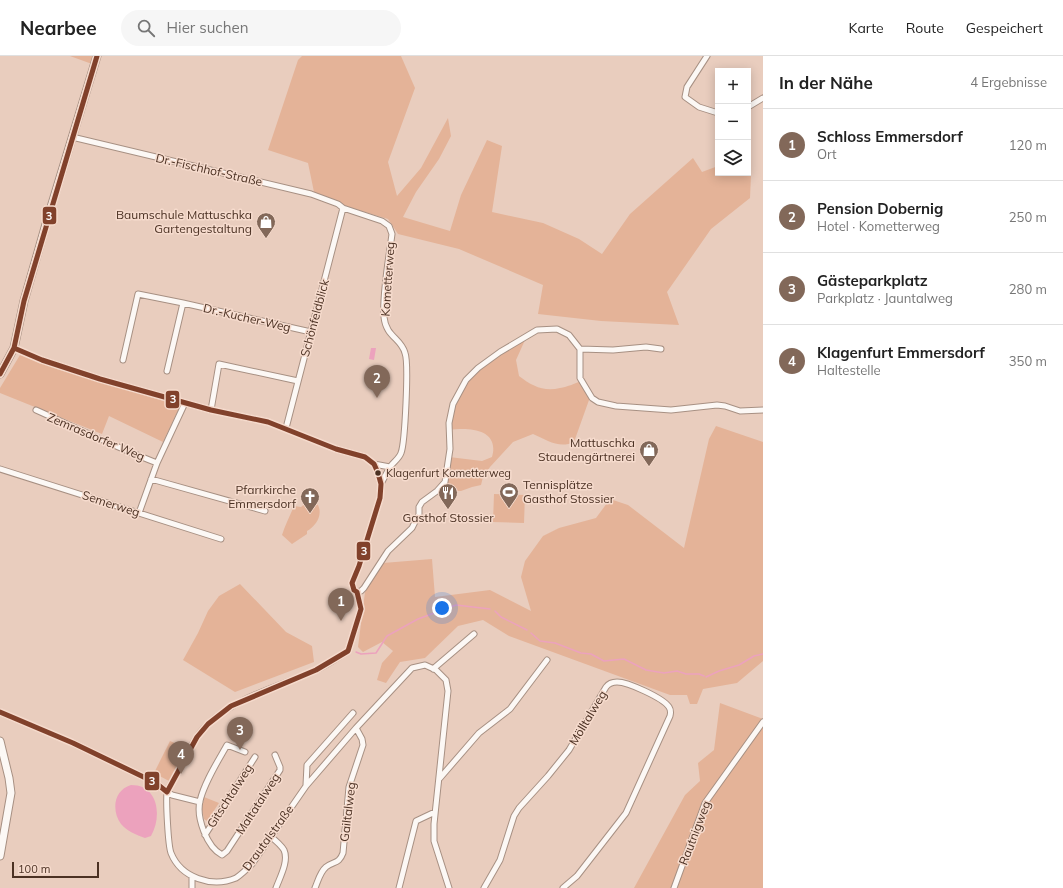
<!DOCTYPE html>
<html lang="de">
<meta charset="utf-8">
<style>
:root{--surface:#fff;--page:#f6f6f6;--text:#222;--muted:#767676;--line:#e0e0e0;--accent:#826859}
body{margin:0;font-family:Mulish,sans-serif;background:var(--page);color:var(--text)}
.controls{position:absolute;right:12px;top:12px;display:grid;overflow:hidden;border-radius:0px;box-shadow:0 2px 10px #0003}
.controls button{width:36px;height:36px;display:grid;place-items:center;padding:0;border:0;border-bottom:1px solid var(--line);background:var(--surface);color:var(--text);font:20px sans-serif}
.scale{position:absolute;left:12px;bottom:10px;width:87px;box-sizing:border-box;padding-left:4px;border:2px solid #4b3123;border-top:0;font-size:11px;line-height:14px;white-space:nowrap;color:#4b3123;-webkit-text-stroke:3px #f6dbcd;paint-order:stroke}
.you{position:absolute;left:442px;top:552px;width:14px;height:14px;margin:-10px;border:3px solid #fff;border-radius:50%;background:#1a73e8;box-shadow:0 0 0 6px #1a73e833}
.badge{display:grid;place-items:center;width:26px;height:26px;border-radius:50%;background:var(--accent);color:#fff;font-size:13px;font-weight:700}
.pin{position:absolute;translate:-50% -33px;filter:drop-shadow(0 1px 2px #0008)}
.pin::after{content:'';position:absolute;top:21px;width:14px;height:12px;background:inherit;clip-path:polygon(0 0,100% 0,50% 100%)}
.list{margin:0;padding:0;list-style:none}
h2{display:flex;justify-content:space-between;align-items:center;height:52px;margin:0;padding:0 16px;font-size:17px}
h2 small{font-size:13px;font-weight:400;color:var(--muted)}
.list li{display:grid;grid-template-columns:26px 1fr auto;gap:12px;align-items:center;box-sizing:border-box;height:72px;padding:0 16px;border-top:1px solid var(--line)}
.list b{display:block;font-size:15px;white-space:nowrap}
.list p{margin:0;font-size:13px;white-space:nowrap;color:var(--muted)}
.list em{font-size:13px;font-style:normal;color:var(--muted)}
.icon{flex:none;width:22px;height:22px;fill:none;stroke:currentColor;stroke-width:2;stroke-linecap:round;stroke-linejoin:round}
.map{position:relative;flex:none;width:763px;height:832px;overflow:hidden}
header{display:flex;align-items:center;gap:24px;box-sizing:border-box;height:56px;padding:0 20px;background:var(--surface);border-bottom:1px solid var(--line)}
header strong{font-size:19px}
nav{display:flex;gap:22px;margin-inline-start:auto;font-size:14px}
.search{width:280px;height:36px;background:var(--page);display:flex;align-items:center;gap:10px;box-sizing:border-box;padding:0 14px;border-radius:22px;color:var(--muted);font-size:15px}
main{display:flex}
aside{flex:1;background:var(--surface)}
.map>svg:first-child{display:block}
</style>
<header>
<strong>Nearbee</strong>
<div class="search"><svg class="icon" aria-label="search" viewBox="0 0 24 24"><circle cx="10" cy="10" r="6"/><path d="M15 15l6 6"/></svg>Hier suchen</div>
<nav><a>Karte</a><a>Route</a><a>Gespeichert</a></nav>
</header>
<main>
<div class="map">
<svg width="763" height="832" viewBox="0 0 763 832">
<rect width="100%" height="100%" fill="#e9cdbe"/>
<!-- green -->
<path fill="#e4b398" d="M70,0H94L92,8Z
M302,0H401L415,32L388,106L397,140L421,112L448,62L451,80L439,103L416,136L403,161L450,175L461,139L487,84L502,90L492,156L543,167L579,183L602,198L630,158L693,102L702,116L718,110V117H747L751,119L750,142L711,173L667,236L679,269L601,265L538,258L543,229L459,193L398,178L388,163L345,150L314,136L308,107L268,94L298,4Z
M525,284L516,304L519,320C532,330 544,336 560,332C568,331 575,327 582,325L589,337V344L574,386C559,393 547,384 533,378L513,386L490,411L483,421L481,429L472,431L461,435H437L446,420L449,401L482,405L492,401C500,373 469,371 449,374C451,364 452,353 456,343C466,313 499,299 525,284Z
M20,299L25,300L57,313L180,350L163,386L109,360L102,378L0,337V332Z
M716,370L763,386V605L737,627L703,633L697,648H690L687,639H670L509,580L483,564L458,570L425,602L400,606L386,627L377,624L382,607L393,595L382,586L363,596L358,591L365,536L383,507L432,503L435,541L490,534L531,555L521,521L525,505L543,480L559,472L596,462L610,443L628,449L684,492L709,383Z
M494,438L525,439L524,467L493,466Z
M307,446H313L318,449C323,459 316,470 307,475V478L292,488L282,479C285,469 290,460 294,450L301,451Z
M240,528L286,576L312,590L314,606L235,636L183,604L198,577L208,555L219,540Z
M720,647L763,663V832H634L685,739L700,725L698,707L714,694Z
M170,685L187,692L169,725L154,717Z
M204,741L219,747L207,765L204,763L202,753Z"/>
<!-- water -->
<path fill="#eca2bd" d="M371,292H376L374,304L369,303Z
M131,729C159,729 162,761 151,780L145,782C136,779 127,775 121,768C111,754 114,734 131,729Z"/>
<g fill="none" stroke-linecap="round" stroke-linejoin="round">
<!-- stream -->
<path stroke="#eca2bd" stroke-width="1.5" d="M495,555L501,561L527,574
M531,577L540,585L555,587L581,597L591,598L604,605L624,603L646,614L664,617L677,615L686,618H699L704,620
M356,596L361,598L376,597L387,580L418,563L456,549L490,553
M706,621L719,615L739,609L754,600L763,598"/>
<defs>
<path id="street" d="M707,0L687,31L685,41L699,51L718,57
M748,51L763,42
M72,81L311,138L338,148L343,152L382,165L389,170L392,178C389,202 382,238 384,261C386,281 401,282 405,297C409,307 405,387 401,397C399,403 393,406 390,411C387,416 384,422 381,428
M14,292L42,304L100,323L211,354L268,366L336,393L365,401L374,408L378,417L381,428L380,442L359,510L352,527L354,534L357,536
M580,293L613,294L646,291L661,293
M123,304L138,238L183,247
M167,315L183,247L311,276
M36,354C76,372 116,391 157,407
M211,354L219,308L298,325
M286,372L343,152
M374,408L390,411
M0,413L221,483
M151,423L265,455
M139,457L157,407L185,347
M357,536L361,553L348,595C337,602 326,610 314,615C280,630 234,642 207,669C193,682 186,701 177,718C174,723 169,730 167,737C166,746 168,789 171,797C181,822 212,832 236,822C242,818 247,813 252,808L306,730L356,672L412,612L425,609L436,614L446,624L448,635L434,768V785L449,832
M357,536L361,535L364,532L388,495L412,472L419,458V451L422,446L437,435L445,426L450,393L449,367L453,348L466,324L478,312L500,296L537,274L557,273L569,279L580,293V322L592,342L598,346L616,350L671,354L717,349L725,350L740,355L763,354
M433,613L474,578
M0,656L73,687L156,727L172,739L200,746
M245,696L227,689C218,705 204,727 200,745C196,762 207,791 222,799L227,795L280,714V711L275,699
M440,722L479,677L510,653L547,604
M306,729L307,709L353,657
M205,779L255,701
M270,780C275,784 281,789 284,794C289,805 280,821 276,832
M192,832V821
M315,832C318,825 320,816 326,811C334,805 339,808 343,797L349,731L363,689L362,683L356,672
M399,832L416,765L435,756
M484,832L500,804L514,760L519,752L548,720L569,694L606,631C609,627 612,626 617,626C628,626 663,642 669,651C671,654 671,656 670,660L626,757L577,820L563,832
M674,832L705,747L763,666"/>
<path id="secondary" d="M0,318L14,292L24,245L48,161L97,0
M0,685L9,722L11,737L0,800"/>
</defs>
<!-- street casing -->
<use href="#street" stroke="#a79083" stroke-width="7"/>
<!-- secondary casing -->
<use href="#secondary" stroke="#a79083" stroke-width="9"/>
<!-- street -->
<use href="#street" stroke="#fcf8f5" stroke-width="5"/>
<!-- secondary -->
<use href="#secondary" stroke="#fcf8f5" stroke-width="7"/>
<defs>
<path id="bus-1" d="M0,318L14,292L24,245L97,0
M0,656L73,687L156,727L167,736L197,681L208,668L231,650L316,614L348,595L361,553L357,536L354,534L352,527L359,510L380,442L381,428L378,417L374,408L365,401L336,393L268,366L211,354L100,323L42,304L14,292"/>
</defs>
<!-- bus-1 casing -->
<use href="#bus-1" stroke="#f6dbcd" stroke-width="8"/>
<!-- bus-1 -->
<use href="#bus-1" stroke="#81412b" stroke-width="5"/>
</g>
<!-- icons -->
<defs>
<symbol id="shop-pin" viewBox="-11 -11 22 30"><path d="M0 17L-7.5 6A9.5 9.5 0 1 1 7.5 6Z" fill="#826859" stroke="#f6dbcd"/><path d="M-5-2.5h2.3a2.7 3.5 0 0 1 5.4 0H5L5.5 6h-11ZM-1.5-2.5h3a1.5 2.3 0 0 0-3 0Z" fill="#fff"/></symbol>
<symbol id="stadium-pin" viewBox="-11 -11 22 30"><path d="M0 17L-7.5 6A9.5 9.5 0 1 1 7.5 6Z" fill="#826859" stroke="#f6dbcd"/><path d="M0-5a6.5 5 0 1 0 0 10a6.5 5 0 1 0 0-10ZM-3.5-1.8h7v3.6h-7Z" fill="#fff"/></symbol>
<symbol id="restaurant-pin" viewBox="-11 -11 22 30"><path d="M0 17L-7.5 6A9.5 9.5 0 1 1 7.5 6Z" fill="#826859" stroke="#f6dbcd"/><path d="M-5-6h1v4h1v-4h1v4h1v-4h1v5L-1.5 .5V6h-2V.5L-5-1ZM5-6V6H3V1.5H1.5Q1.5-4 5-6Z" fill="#fff"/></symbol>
<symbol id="church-pin" viewBox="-11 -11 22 30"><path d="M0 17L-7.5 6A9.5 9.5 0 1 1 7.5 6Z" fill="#826859" stroke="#f6dbcd"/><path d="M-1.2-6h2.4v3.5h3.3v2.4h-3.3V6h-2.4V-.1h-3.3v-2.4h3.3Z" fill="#fff"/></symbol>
</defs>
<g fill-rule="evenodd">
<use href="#shop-pin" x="255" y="155" width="22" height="30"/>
<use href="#shop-pin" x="638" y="383" width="22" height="30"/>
<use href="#stadium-pin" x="498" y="425" width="22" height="30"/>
<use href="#restaurant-pin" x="437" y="426" width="22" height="30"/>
<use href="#church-pin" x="299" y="430" width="22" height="30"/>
</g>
<!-- markers -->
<circle fill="#4b3123" stroke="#f6dbcd" stroke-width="1.5" cx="378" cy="417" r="3.5"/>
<g text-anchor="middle" stroke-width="3" stroke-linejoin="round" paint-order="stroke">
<!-- bus labels -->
<g font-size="11" fill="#4b3123" stroke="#f6dbcd" text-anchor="start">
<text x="386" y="421">Klagenfurt Kometterweg</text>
</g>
<!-- street labels -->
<g font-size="12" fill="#4b3123" stroke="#f6dbcd">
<text transform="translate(209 114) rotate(13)" y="4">Dr.-Fischhof-Straße</text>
<text transform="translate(388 223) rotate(-86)" y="4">Kometterweg</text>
<text transform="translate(247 262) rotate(13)" y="4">Dr.-Kucher-Weg</text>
<text transform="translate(315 262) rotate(-75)" y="4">Schönfeldblick</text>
<text transform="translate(96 381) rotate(23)" y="4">Zemrasdorfer Weg</text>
<text transform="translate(111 448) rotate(18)" y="4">Semerweg</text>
<text transform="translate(588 662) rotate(-59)" y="4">Mölltalweg</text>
<text transform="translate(230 740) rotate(-57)" y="4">Gitschtalweg</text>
<text transform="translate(258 748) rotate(-57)" y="4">Maltatalweg</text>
<text transform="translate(348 756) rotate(-83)" y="4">Gailtalweg</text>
<text transform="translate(695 777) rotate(-69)" y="4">Rautnigweg</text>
<text transform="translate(268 782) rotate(-54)" y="4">Drautalstraße</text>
</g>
<!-- poi labels -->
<g font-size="12" fill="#4b3123" stroke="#f6dbcd" text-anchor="end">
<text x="252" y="163">Baumschule Mattuschka<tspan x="252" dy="14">Gartengestaltung</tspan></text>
<text x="635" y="391">Mattuschka<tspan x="635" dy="14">Staudengärtnerei</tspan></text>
<text x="523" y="433" text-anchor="start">Tennisplätze<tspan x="523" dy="14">Gasthof Stossier</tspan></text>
<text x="296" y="438">Pfarrkirche<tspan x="296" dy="14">Emmersdorf</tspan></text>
<text x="448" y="466" text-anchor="middle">Gasthof Stossier</text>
</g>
</g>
<g stroke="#f6dbcd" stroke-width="1.5">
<rect x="42" y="150" width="15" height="19" rx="4" fill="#81412b"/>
<rect x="165" y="334" width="15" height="19" rx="4" fill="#81412b"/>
<rect x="356" y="485" width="15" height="20" rx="4" fill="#81412b"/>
<rect x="144" y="715" width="16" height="20" rx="4" fill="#81412b"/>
</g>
<g font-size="11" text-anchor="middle" font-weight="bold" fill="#fff">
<text x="49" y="164">3</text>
<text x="173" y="347">3</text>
<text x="364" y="499">3</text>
<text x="152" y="729">3</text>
</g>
</svg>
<div class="controls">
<button>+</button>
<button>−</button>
<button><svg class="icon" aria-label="layers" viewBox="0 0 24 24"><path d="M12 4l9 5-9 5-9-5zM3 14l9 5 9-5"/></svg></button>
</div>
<div class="scale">100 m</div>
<div class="you"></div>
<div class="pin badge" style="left:341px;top:565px">1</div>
<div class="pin badge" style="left:377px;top:342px">2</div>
<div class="pin badge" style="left:240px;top:694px">3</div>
<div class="pin badge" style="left:181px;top:718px">4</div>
</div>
<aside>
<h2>In der Nähe<small>4 Ergebnisse</small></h2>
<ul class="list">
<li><span class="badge">1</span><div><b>Schloss Emmersdorf</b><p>Ort</p></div><em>120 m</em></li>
<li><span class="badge">2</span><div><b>Pension Dobernig</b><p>Hotel · Kometterweg</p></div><em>250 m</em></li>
<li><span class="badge">3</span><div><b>Gästeparkplatz</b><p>Parkplatz · Jauntalweg</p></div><em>280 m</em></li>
<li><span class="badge">4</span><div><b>Klagenfurt Emmersdorf</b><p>Haltestelle</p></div><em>350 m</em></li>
</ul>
</aside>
</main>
